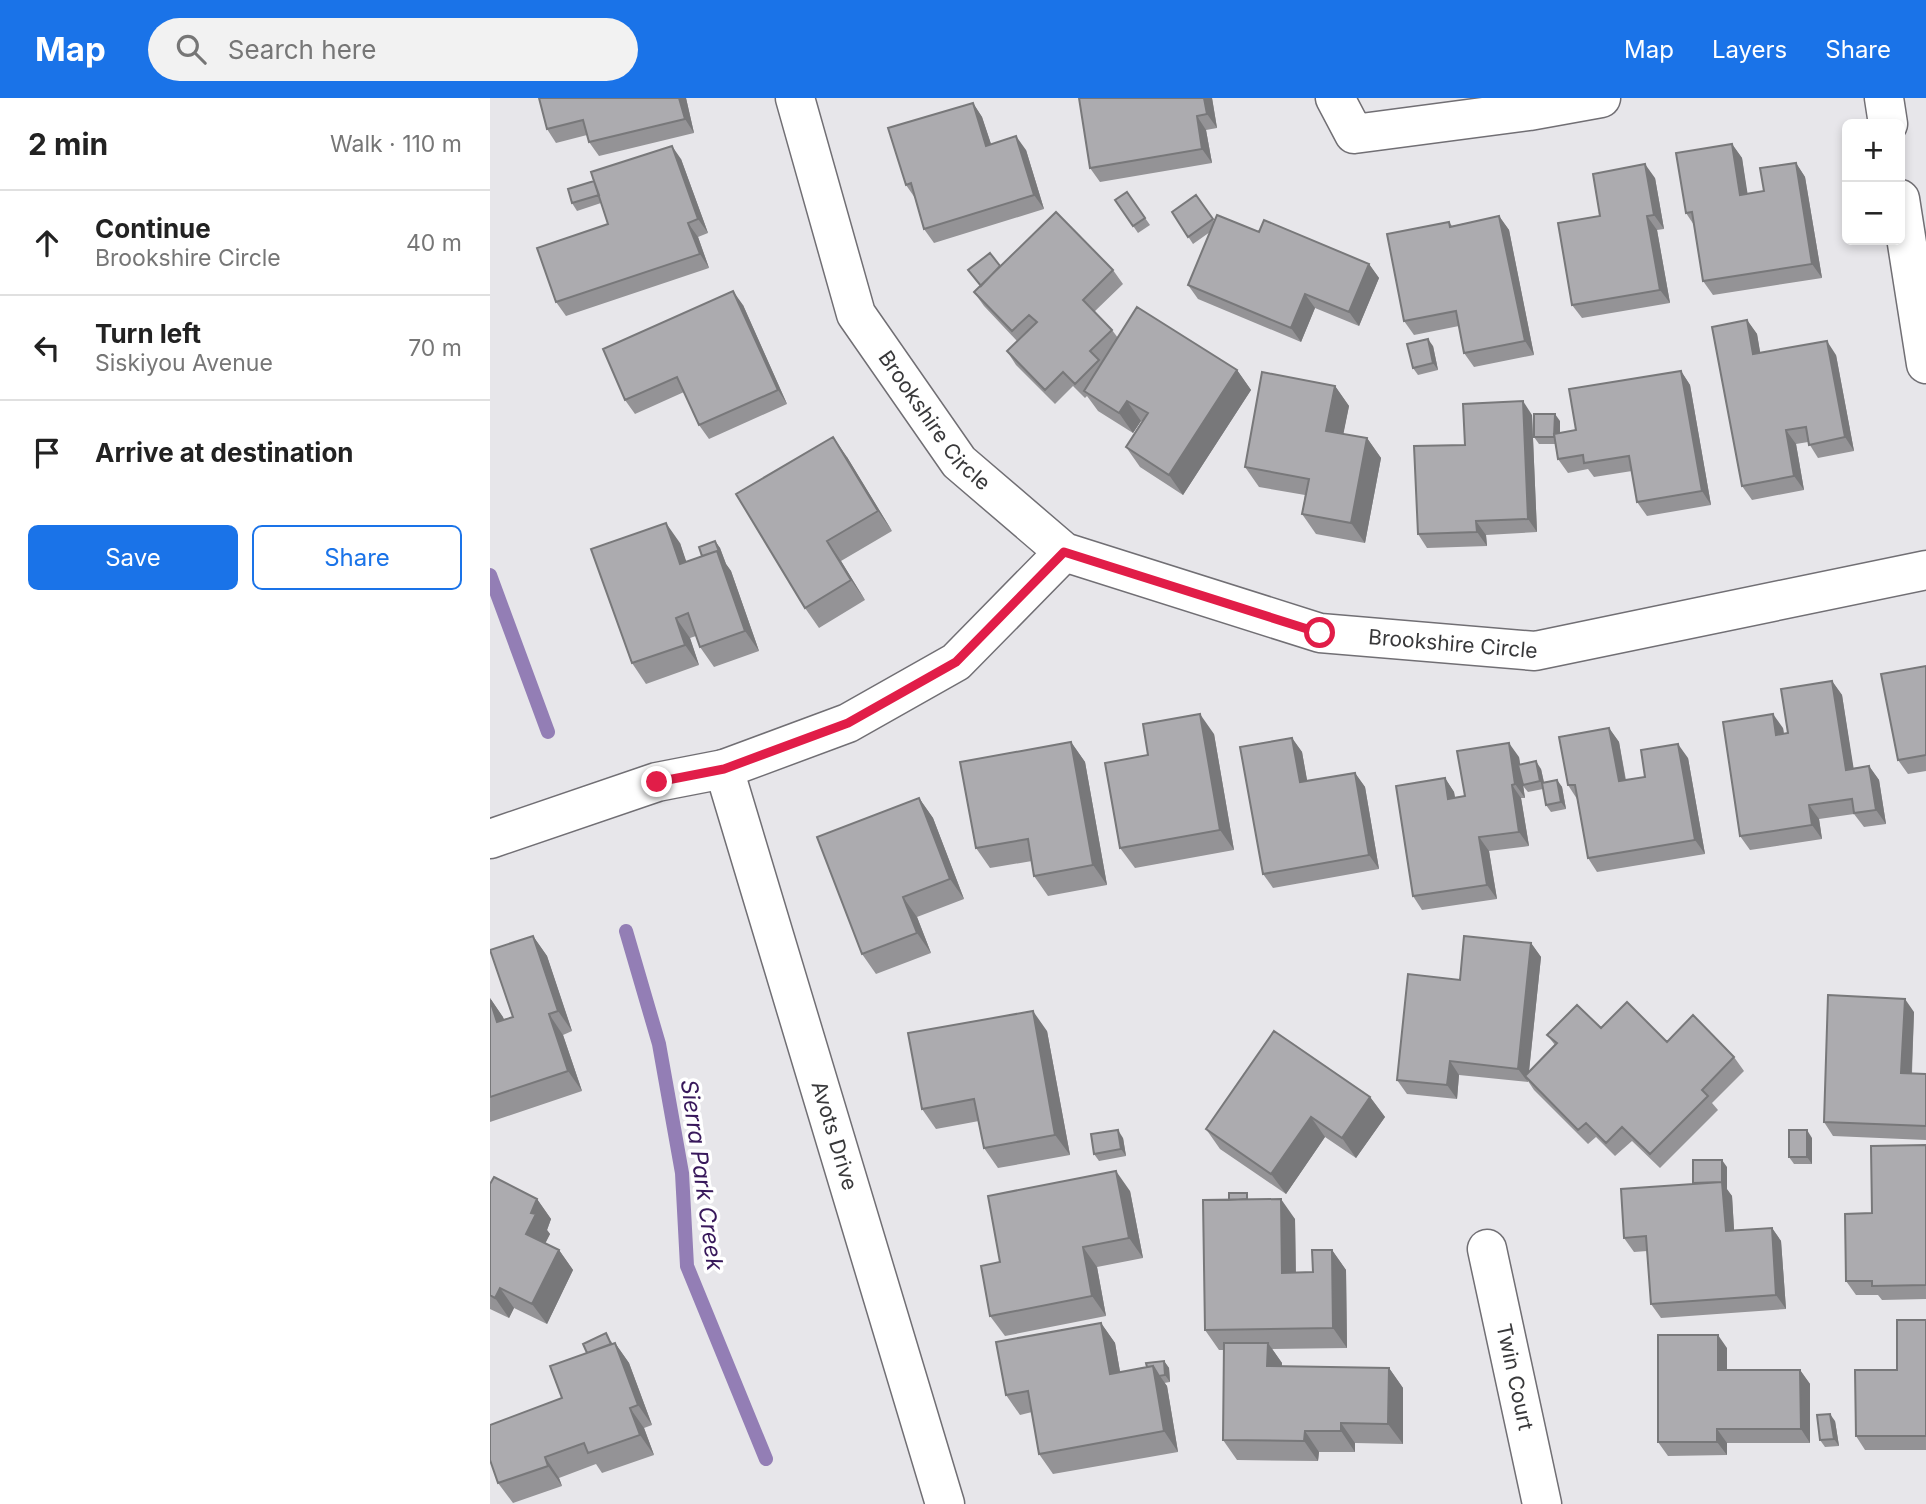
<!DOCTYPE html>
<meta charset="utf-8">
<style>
:root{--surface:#fff;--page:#f2f2f2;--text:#222;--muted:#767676;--line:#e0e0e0;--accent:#1a73e8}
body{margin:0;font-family:Inter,sans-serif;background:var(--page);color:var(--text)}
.controls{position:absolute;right:21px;top:21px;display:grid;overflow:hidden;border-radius:10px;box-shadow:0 4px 10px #0003}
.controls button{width:63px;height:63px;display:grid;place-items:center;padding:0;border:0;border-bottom:2px solid var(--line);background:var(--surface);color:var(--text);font:35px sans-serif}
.stop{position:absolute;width:21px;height:21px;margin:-16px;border:5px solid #e11d48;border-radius:50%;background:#fff}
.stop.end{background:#e11d48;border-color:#fff;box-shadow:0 2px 7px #0008}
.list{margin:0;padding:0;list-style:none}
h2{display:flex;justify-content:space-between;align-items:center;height:91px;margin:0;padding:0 28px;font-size:30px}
h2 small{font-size:23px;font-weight:400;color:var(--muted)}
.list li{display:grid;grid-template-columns:46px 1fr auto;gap:21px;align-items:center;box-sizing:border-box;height:105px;padding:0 28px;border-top:2px solid var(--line)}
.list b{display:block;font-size:26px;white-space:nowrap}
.list p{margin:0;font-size:23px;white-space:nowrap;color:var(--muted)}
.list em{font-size:23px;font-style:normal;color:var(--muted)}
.actions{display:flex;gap:14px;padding:21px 28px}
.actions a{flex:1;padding:16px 0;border:2px solid var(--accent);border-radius:10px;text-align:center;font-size:24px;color:var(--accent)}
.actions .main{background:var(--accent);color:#fff}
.icon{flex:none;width:38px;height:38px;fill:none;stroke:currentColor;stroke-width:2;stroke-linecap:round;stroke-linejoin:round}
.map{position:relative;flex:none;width:1436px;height:1406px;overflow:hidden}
header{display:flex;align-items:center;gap:42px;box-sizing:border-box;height:98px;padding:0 35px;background:var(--accent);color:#fff}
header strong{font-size:33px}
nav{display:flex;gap:38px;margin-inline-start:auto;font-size:24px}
.search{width:490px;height:63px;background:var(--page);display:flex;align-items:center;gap:18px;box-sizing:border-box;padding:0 24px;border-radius:38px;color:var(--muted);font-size:26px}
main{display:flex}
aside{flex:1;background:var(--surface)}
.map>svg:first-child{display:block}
</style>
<header>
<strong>Map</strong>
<div class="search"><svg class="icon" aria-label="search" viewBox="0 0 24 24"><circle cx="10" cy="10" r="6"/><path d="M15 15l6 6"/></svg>Search here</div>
<nav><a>Map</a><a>Layers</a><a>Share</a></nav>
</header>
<main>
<aside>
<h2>2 min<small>Walk · 110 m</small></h2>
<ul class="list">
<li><svg class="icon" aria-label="ahead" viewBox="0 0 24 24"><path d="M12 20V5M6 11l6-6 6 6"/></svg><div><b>Continue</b><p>Brookshire Circle</p></div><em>40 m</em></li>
<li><svg class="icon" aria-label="left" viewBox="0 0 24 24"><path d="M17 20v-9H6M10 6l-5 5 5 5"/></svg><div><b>Turn left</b><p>Siskiyou Avenue</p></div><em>70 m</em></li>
<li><svg class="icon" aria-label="arrive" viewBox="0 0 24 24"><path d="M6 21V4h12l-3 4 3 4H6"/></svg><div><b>Arrive at destination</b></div></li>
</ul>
<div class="actions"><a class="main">Save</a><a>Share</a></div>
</aside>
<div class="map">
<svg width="1436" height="1406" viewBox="0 0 1436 1406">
<rect width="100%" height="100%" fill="#e7e6ea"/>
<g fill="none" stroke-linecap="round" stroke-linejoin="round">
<!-- stream -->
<path stroke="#937eb5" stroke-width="14" d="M0,477L58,634
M136,833L169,946L192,1075L197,1168L276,1361"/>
<defs>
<g id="street">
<path id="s1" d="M305,0L366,216L469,364L574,454L830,535L1045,553L1436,472"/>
<path d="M845,0L864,36L1039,13L1111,0"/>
<path d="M1394,0L1398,26"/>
<path d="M1410,101L1436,266"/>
<path id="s2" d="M234,671L455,1406"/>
<path d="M0,741L167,684L234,671L358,625L466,564L574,454"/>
<path id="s3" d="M997,1151L1052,1406"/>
</g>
</defs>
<!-- street casing -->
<use href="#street" stroke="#716f74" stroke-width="41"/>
<!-- street -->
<use href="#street" stroke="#fff" stroke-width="38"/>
</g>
<!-- wall -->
<path fill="#949396" d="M49,0H196L204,35L109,58L99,44L97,37L66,45L57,31Z
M589,0H722L727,30L716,32L722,65L610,84L600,70Z
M483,5L492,19L501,46L536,52L554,111L444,145L434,131L425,100L416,87Z
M1242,46L1252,60L1257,96L1274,93L1306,65L1315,79L1332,180L1223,197L1213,183L1204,127L1196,115Z
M191,61L218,135L208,139L219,170L76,218L66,204L118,126L111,105L87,113L82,105Z
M1165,80L1174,131L1167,132L1180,205L1092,220L1082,207L1110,118Z
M637,94L660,127L648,135L625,102Z
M706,97L724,123L769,134L879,166L889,180L869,228L825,210L811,244L708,201L698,187L720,134L703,146L682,114Z
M1009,118L1019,132L1044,257L984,269L974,255L969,228L924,237L914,223L959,124L962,128Z
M510,168L623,172L633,186L604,214L622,232L628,240L747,272L761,292L693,397L650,369L636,349L652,323H651L643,335L608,313L597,298L595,300L583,288L565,306L526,267L517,253L527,243L494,208L484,194Z
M253,207L297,306L219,341L209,327L194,294L145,316L135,302Z
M1257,222L1267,236L1270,255L1346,257L1364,353L1328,360L1318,344L1306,346L1314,392L1262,402L1252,388Z
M943,248L948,272L928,277L923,270Z
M1191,273L1200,287L1221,407L1157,418L1147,404L1142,373L1104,379L1098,371L1078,375L1068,361L1065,346H1049L1044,339L1070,323V335L1086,332Z
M845,288L859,308L853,336L877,340L891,360L875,445L826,436L812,416L815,397L769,389L755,369Z
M1042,317L1047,434L996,437L997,448L937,450L928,436L975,347Z
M357,359L402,433L351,463L375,502L329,530L315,510Z
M225,443L230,450L236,466L241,473L269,553L224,569L210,549L206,538L200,540L209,567L156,586L142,565L190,445L196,464L212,458Z
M1436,568V673L1418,676L1408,662Z
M1342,583L1352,597L1363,670L1379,668L1389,682L1396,726L1374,729L1364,716L1329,721L1332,741L1260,752L1250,738L1293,630L1294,636L1298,635Z
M1119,630L1129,644L1136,682L1155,679L1198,660L1215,756L1107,774L1098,760L1087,701L1078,687Z
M724,636L744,752L645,770L630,750L658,657Z
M802,640L812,654L817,683L865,675L875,689L889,771L783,790L773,776Z
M581,644L595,664L617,787L558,798L544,778L542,763L500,770L486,750Z
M1029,659L1030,666L1051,671L1054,684L1067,682L1072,689L1076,711L1061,714L1056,707L1053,691L1038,694L1033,688L1035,700H1031L1039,748L999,753L1007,801L932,812L923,798L955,680L964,694L965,700L975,698Z
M429,700L443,720L474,801L427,819L441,855L386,876L372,856Z
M43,838L57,858L82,933L73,937L92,993L0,1024V900L14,921L23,919Z
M1041,845L1051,859L1039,974L1065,947L1057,937L1111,930L1244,959L1254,973L1222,1005L1228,1012L1170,1070L1142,1043L1125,1058L1106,1039L1098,1046L1044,992L1038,983V984L969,977L967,1001L917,996L907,982L970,882Z
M1424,914L1422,976H1436V1042L1343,1038L1334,1024Z
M557,933L580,1057L508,1070L494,1050L489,1023L446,1031L432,1011Z
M880,999L895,1019L866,1060L835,1039L796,1096L730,1051L716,1031Z
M633,1040L636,1058L609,1063L604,1056Z
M1322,1040V1066H1304L1299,1059Z
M1436,1047V1201L1392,1202L1388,1197H1366L1356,1183L1382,1115Z
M1237,1069V1092L1242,1098L1244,1132L1282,1130L1291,1143L1296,1211L1171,1220L1161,1206L1157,1153L1144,1154L1134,1140L1204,1086Z
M0,1086L47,1101L61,1121L57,1132L60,1136L55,1145L69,1152L83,1172L57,1226L24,1210L19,1220L0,1211Z
M640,1093L653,1160L607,1169L616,1218L515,1238L500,1218L510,1164Z
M762,1101L805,1121L806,1174H823L842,1152L856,1172L857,1250L782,1251L792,1265V1268L899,1270L913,1290V1346L865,1345V1354H829L828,1363L747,1362L733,1342L734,1252H729L715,1232Z
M1436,1222V1352H1375L1366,1338Z
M611,1225L625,1245L630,1274L657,1269L674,1263L679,1270L680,1284L674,1285L677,1288L688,1354L563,1376L549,1356L542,1314L530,1317L516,1297Z
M121,1243L122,1245H125L139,1265L162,1327L154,1330L164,1357L112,1375L106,1366L69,1380L72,1388L23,1405L8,1385L72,1300L97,1255Z
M1237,1250V1272H1310L1320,1286V1345H1237V1357L1178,1358L1168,1344Z
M1345,1323L1349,1348L1335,1349L1330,1342Z"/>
<!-- shaded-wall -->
<path fill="#78787a" d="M189,0H196L204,35L195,21Z
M714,0H722L727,30L717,16Z
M483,5L492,19L506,61L496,48Z
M707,18L716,32L722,65L712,51Z
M526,38L536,52L554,111L544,97Z
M1242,46L1252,60L1260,111L1250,97Z
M182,48L191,61L218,135L208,121Z
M1306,65L1315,79L1332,180L1322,166Z
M1155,66L1165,80L1174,131L1164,117Z
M1009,118L1019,132L1044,257L1035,243Z
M1157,118L1167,132L1180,205L1170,192Z
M198,125L208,139L219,170L210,156Z
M879,166L889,180L869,228L859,214Z
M243,193L253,207L297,306L288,292Z
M815,196L825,210L811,244L801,230Z
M1257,222L1267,236L1273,270L1263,256Z
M938,241L943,248L948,272L943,265Z
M1337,243L1346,257L1364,353L1355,339Z
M747,272L761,292L693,397L679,377Z
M1191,273L1200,287L1221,407L1212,393Z
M845,288L859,308L850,353L836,333Z
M637,303L651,323L643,335L629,315Z
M1033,303L1042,317L1047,434L1038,421Z
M1065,316L1070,323V346L1065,339Z
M1296,332L1306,346L1314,392L1304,378Z
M343,339L357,359L402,433L388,413Z
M877,340L891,360L875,445L861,425Z
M986,423L996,437L997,448L987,434Z
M176,425L190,445L204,486L190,466Z
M225,443L230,450L236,466L241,473L269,553L255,533L227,453Z
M337,443L351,463L375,502L361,482Z
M186,520L200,540L209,567L195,547Z
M1342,583L1352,597L1366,685L1356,672Z
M710,616L724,636L744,752L730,732Z
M1283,616L1293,630L1296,651L1286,637Z
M1119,630L1129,644L1138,697L1129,683Z
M802,640L812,654L820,698L810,684Z
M581,644L595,664L617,787L603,767Z
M1019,645L1029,659L1035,700L1025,686Z
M1188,646L1198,660L1215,756L1205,742Z
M1046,663L1051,671L1055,690L1050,683Z
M1379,668L1389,682L1396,726L1386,712Z
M865,675L875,689L889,771L879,757Z
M955,680L964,694L968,715L958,701Z
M1067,682L1072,689L1076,711L1071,704Z
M1022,687L1031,700L1039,748L1029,734Z
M429,700L443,720L474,801L460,781Z
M1319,707L1329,721L1332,741L1322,727Z
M989,739L999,753L1007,801L997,787Z
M413,799L427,819L441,855L427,835Z
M43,838L57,858L82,933L68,913Z
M1041,845L1051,859L1038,982L1035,978L1038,984L1028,971Z
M0,900L13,919L21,944L7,924Z
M1415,901L1424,914L1421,989L1411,975Z
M543,913L557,933L580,1057L565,1037Z
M59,916L73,937L92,993L78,973Z
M960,963L969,977L967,1001L957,987Z
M880,999L895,1019L866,1060L852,1040Z
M821,1019L835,1039L796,1096L781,1076Z
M628,1032L633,1040L636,1058L631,1051Z
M1317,1032L1322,1040V1066L1317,1059Z
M1232,1062L1237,1069V1092L1232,1084Z
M626,1073L640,1093L653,1160L639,1140Z
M1232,1084L1242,1098L1245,1147L1236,1133Z
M47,1101L61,1121L57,1132L60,1136L50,1156L36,1136L41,1115Z
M791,1101L805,1121L806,1195L792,1175Z
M1282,1130L1291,1143L1296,1211L1286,1197Z
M593,1149L607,1169L616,1218L602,1198Z
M69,1152L83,1172L57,1226L42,1206Z
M842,1152L856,1172L857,1250L843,1230Z
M10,1190L24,1210L19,1220L5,1200Z
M611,1225L625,1245L634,1296L620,1276Z
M1228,1237L1237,1250V1286L1228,1272Z
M125,1245L139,1265L162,1327L148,1307Z
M778,1245L792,1265L791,1288L777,1268Z
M674,1263L679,1270L680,1284L675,1277Z
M663,1268L677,1288L688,1354L674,1333Z
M899,1270L913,1290V1346L898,1326Z
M1310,1272L1320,1286V1345L1311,1331Z
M140,1310L154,1330L164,1357L150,1337Z
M1340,1316L1345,1323L1349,1348L1344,1341Z
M851,1325L865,1345V1354L851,1333Z
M1227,1331L1237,1345V1357L1227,1344Z
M815,1333L829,1354L828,1363L814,1343Z
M55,1359L69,1380L72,1388L58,1368Z"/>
<!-- building -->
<path fill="#acabaf" stroke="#78787a" stroke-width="2" d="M49,0H189L195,21L99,44L93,22L57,31Z
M589,0H714L717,16L707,18L712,51L600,70Z
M483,5L496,48L526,38L544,97L434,131L421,85L416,87L398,30Z
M1242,46L1250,97L1274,93L1270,70L1306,65L1322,166L1213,183L1202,114L1196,115L1186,55Z
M182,48L208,121L198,125L210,156L66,204L47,150L118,126L101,74Z
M1155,66L1164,117L1157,118L1170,192L1082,207L1068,125L1110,118L1103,76Z
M104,83L109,97L82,105L78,91Z
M637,94L655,120L643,128L625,102Z
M706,97L723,121L698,139L682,114Z
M566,114L623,172L593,202L622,232L600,253L609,262L585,286L573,274L555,292L517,253L547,224L539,217L522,233L484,194Z
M727,117L769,134L774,122L879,166L859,214L815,196L801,230L698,187Z
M1009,118L1035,243L974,255L966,213L914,223L897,136L959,124L960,129Z
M500,155L510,168L491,188L478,172Z
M243,193L288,292L209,327L187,279L135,302L113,251Z
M647,209L747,272L679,377L636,349L658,315L637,303L629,315L594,293Z
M1257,222L1263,256L1337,243L1355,339L1319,347L1316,329L1296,332L1304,378L1252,388L1222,229Z
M938,241L943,265L923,270L917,246Z
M1191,273L1212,393L1147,404L1139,358L1094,365L1093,357L1068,361L1064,336L1086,332L1079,291Z
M772,274L845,288L836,333L877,340L861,425L812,416L819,381L755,369Z
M1033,303L1038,421L986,423L987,434L928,436L924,348L975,347L973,306Z
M1044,316H1065L1064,339H1044Z
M343,339L388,413L337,443L361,482L315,510L246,396Z
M176,425L190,466L227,453L255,533L210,549L198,515L186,520L195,547L142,565L101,451Z
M225,443L231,459L227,453L212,458L209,449Z
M1436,568V657L1408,662L1391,576Z
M1342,583L1356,672L1379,668L1386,712L1364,715L1362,701L1319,707L1322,727L1250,738L1233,624L1283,616L1286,637L1298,635L1291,591Z
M710,616L730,732L630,750L615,665L658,657L653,626Z
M1119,630L1129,683L1155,679L1151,652L1188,646L1205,742L1098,760L1085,687H1078L1069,639Z
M802,640L810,684L865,675L879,757L773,776L750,649Z
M581,644L603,767L544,778L538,741L486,750L470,664Z
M1019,645L1025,686L1022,687L1029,734L989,739L997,787L923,798L906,688L955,680L958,701L975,698L967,653Z
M1046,663L1050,683L1033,687L1028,667Z
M1067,682L1071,704L1056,707L1052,685Z
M429,700L460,781L413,799L427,835L372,856L327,739Z
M43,838L68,913L59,916L78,973L0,999V902L7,924L23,919L0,852Z
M974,838L1041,845L1028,971L960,963L957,987L907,982L918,876L970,882Z
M1338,897L1415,901L1411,975L1436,976V1028L1334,1024Z
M1137,904L1177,944L1203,917L1244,959L1212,992L1218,998L1160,1056L1132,1029L1116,1045L1096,1025L1088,1032L1035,978L1067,945L1057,937L1087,907L1111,930Z
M543,913L565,1037L494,1050L484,1001L432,1011L418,935Z
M784,933L880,999L852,1040L821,1019L781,1076L716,1031Z
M628,1032L631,1051L604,1056L601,1036Z
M1299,1032H1317V1059H1299Z
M1436,1047V1187L1382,1188V1183H1356L1355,1116L1382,1115L1381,1048Z
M1203,1062H1232V1084L1203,1085Z
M626,1073L639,1140L593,1149L602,1198L500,1218L491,1168L510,1164L498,1098Z
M4,1079L47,1101L41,1115L46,1116L36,1136L69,1152L42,1206L10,1190L5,1200L0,1197V1086Z
M1232,1084L1236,1133L1282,1130L1286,1197L1161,1206L1156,1138L1134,1140L1131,1091Z
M739,1095H757V1101L739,1102Z
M791,1101L792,1175L823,1174L822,1152H842L843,1230L715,1232L713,1102Z
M1407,1222H1436V1338H1366L1365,1272H1407Z
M611,1225L620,1276L663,1268L674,1333L549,1356L538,1293L516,1297L506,1244Z
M116,1235L121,1246L97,1255L93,1246Z
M1168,1237H1228V1272H1310L1311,1331H1227V1344H1168Z
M125,1245L148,1307L140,1310L150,1337L98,1355L94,1345L55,1359L58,1368L8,1385L0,1362V1327L72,1300L60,1268Z
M734,1245H778L777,1268L899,1270L898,1326L851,1325V1333H815L814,1343L733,1342Z
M674,1263L675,1277L669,1278L663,1268L657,1269L656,1265Z
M1340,1316L1344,1341L1330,1342L1327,1317Z"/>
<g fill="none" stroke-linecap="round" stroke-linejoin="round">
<!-- route -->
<path stroke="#e11d48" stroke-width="9" d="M167,684L234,671L358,625L466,564L574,454L830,535"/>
</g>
<g text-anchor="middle" stroke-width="7" stroke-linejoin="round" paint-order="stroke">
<!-- street labels -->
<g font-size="21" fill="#38383a" stroke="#fff">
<text dy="7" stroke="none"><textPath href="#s1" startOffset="357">Brookshire Circle</textPath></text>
<text dy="7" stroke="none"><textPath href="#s1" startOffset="945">Brookshire Circle</textPath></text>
<text dy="7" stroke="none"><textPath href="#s2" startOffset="383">Avots Drive</textPath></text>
<text dy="7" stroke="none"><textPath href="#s3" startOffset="131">Twin Court</textPath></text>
</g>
<!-- water labels -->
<g font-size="23" font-style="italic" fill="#38185b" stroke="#fff">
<text transform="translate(212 1077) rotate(82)" y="8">Sierra Park Creek</text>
</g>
</g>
</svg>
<div class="controls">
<button>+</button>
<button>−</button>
</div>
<div class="stop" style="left:830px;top:535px"></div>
<div class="stop end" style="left:167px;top:684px"></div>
</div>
</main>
